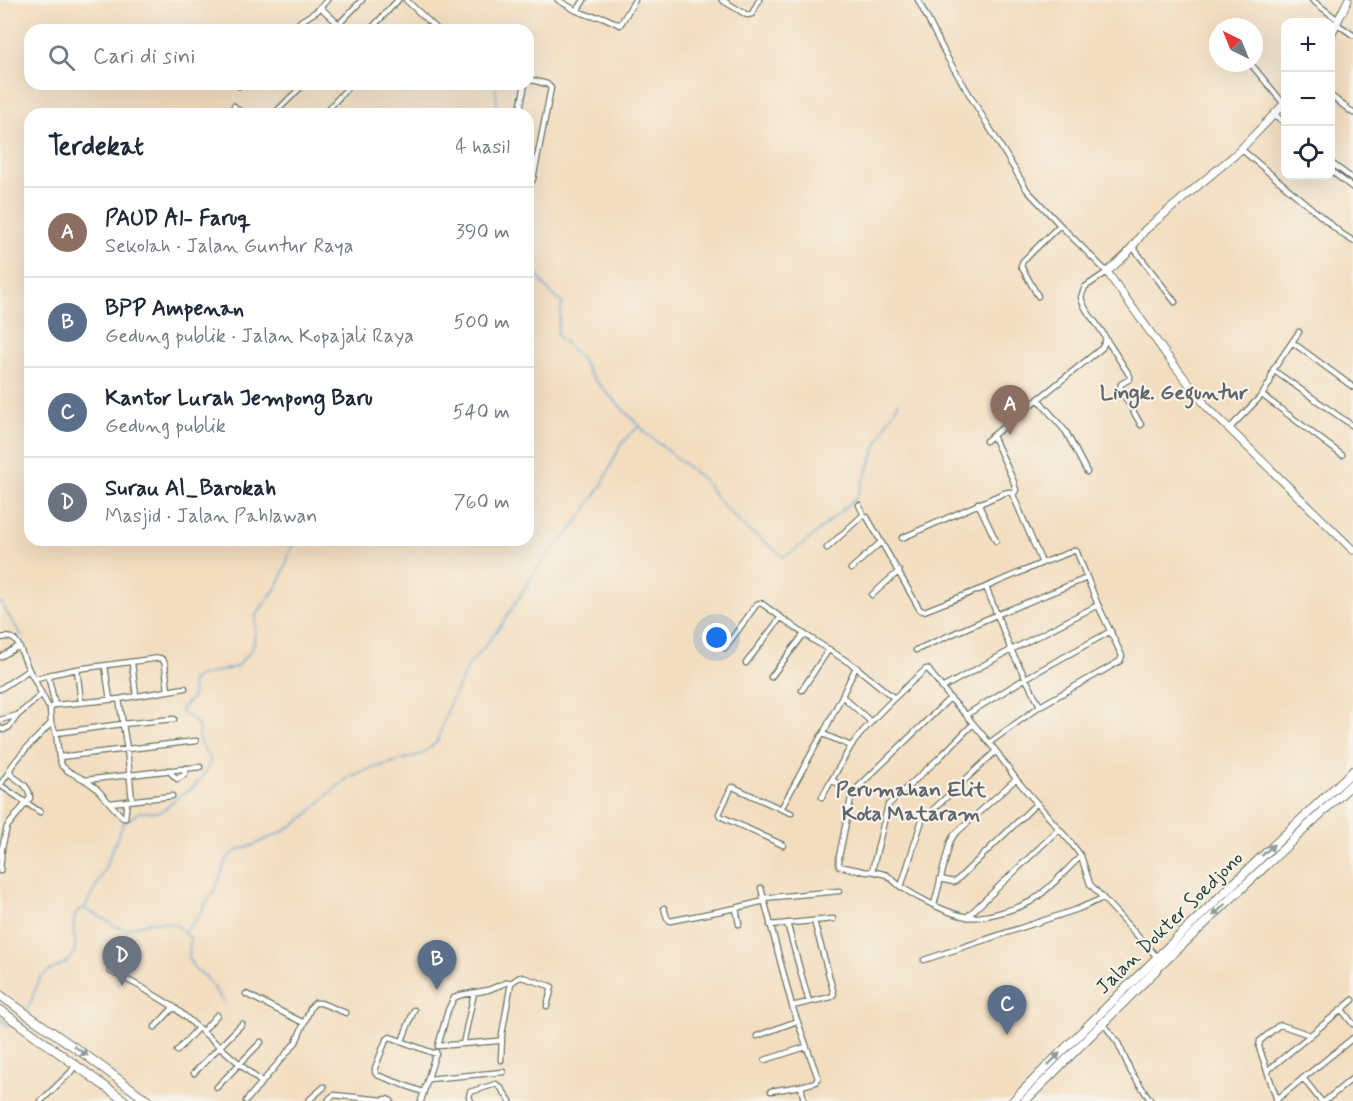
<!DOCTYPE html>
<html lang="id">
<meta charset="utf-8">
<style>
:root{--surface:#fff;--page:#f2f2f3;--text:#1f2937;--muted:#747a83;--line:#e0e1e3;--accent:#7c3aed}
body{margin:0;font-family:Mynerve,sans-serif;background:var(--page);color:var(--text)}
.controls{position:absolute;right:18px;top:18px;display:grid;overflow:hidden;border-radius:12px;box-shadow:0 6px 24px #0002}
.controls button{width:54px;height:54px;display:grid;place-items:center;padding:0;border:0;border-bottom:2px solid var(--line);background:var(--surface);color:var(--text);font:30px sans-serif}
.compass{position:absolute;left:1209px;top:18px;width:54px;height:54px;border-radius:50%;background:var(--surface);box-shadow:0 6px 24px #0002;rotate:317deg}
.you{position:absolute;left:717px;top:638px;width:21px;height:21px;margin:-15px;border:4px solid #fff;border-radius:50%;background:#1a73e8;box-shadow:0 0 0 9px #1a73e833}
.badge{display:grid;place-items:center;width:39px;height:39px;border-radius:50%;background:var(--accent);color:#fff;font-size:20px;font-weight:700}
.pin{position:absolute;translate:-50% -50px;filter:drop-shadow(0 2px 3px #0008)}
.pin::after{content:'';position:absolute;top:32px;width:21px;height:18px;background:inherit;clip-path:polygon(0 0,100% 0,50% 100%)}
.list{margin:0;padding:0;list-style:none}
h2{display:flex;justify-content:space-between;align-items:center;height:78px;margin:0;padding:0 24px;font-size:26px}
h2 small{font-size:20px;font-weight:400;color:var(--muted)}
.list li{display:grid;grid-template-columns:39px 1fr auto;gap:18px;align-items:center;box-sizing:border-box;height:90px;padding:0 24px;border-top:2px solid var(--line)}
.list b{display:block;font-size:22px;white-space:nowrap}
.list p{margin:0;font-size:20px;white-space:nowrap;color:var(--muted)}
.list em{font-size:20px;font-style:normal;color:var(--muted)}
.icon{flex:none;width:33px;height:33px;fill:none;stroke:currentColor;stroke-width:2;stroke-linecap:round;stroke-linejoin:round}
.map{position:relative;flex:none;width:1353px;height:1101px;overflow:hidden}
.search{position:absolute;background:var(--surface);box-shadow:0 6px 24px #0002;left:24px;top:24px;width:510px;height:66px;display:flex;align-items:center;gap:15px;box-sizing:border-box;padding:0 21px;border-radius:18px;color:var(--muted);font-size:22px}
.panel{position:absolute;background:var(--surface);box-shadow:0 6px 24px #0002;left:24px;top:108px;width:510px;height:438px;border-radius:18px}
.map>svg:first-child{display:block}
</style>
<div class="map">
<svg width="1353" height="1101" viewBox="0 0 1353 1101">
<rect width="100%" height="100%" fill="#f7f3e8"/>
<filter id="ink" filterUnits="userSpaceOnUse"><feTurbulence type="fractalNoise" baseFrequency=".0167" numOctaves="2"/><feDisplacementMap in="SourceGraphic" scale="12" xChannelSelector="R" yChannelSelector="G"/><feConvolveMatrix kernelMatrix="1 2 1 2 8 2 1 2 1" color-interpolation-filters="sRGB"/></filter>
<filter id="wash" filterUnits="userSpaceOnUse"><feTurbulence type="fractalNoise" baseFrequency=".008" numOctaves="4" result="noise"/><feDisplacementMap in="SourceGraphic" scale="24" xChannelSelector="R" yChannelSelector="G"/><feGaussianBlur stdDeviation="1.35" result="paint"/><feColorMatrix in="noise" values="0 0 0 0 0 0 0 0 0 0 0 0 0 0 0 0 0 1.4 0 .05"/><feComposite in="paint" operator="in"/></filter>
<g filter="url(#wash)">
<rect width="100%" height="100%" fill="#f3ddbf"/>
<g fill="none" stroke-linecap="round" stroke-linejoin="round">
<!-- stream -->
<path stroke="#5ba2d1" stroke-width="1.5" d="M502,23L503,30
M496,84L497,114
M528,261L547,289L562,303L557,335L581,359L591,376L648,435L704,480L718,500L746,529L757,536L784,557L806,542L857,497L884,428L899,402
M0,602L22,636
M84,909L100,879L124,822L140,812H159L166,808L175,799L195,786L208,768L210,761V758L199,741V729L198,725L195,722L181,712V709C189,700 196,699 191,685L193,680L200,676L236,667L249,653L254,643L256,615L276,588L282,576L294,540
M185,932L198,917L215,889L228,857L238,850L251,846L286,830L305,817L332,791L349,777L363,771L422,754L437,742L449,705L470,663L483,649L502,624L537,569L572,529L582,515L602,485L620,446L629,435L640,426
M26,1011C34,1000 35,985 41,977C51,966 68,968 74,952C77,941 72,929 74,919C75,916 77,913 78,910L84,909L107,920L114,926L126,929L151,922H163L176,925L190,938L189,959L194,968L206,977L225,1004
M0,1019L7,1025L15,1026L16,1025"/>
</g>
</g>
<g filter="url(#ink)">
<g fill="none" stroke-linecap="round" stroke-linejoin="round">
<defs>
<path id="street" d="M406,0L438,30
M558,0L577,11L591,16L603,17L620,25L635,0
M722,0L747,15L752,14L759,0
M918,0L948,59L1027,190L1060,225L1107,272L1085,287L1081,297C1084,313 1099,323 1106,339L1102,348L986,441
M1312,0L1338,20
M320,7L345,30
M577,11L584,0
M339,24L362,0
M1337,24L1353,35
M292,30L301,21L317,11L327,0
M370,30L398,0
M1250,63L1284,104
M528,79L547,84L551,88L533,179L532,181H528
M239,86L240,84
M1330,95L1353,113
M234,106L242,114
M274,114L304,84
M324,114L351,84
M519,114L525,84
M1274,114L1286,124
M1241,149L1342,234L1353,241
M1330,162L1353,179
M1330,170L1353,188
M1132,246L1175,302
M1038,296L1021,266L1023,261L1060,225
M1106,339L1130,376V379L1121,384L1120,388L1141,425
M1292,342L1353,387
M1273,370L1353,426
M1262,395L1270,382L1273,370L1299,332
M1038,399L1066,432L1087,472
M1229,429L1262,395L1342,455
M993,436L1013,480L1016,490L1013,495
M1013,495L1042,563
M978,503L996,541
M859,505L864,515
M902,538L1004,493L1009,492L1013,495
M827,548L862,516L864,515L867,517L920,610L924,611L986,587L1011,650L1040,706
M851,569L881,542
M986,587L1042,563L1076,550L1098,605L1122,656L1120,661L1108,668L1040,706L989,743
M872,595L899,571
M0,638C9,636 15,637 19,646
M725,648L757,604L761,603L804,634L856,667L894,698
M916,650L996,615L1087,578
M0,657L19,646L29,670L34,679
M132,663L136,696
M746,663L781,617
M105,666L110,700
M77,669L81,702
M48,675L34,679L48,706L51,708L55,705L119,699L185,688
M771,677L804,634
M942,688L1011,650L1098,605
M0,689L29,670
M802,690L829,649
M842,696L856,667
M950,698L852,793L839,857V866L867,872L872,871L888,805L938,759L973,724
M119,699L127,749L132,800
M55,705L48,675L77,669L160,658L163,660L165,664L168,691
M50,708L51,723L56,733L59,757L62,766L68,771L85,780L96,788L123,818H125L127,801
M966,715L1026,678L1111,631
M0,720L18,715
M0,728L3,730L9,727L18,715L41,695
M56,733L122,724L174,719
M823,734L842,696L870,721
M996,751L922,820L901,887C918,898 948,914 968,917C983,919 1016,909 1030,902C1047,892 1066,870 1081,856
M59,757L196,741
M168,770L177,779L184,775L187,768
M85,780L200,767
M832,780L852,793
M0,785L40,812
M0,785L9,772
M822,797L851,746
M110,803L172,796
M781,809L791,813
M783,845L720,816L719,814L731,788L733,787L781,809L821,736L823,734L851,746C873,717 899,693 926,669H928L950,698L966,715L996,751L1016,779L1072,844L1081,856L1090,884L1157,957
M0,851L2,848L7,827L30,798C30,786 19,781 11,775L10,769C21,751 37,739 51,723
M0,871L2,848
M872,871L887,875L901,887
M940,879L954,882L956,881L1037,803
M761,888L792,1006L818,1078L816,1082L801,1086
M763,898L839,891
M934,905L950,842L954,835L1016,779
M664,908L667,918L670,921L736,908L764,901
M736,908L739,924
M967,917L1059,829
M787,923L809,1002
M770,925L833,919
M924,960L1078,909L1103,898
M110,971L141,987L174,1007L262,1083
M508,982L511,983L501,1040L497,1041L438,1046L448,1010L454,998L461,995L488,990Z
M511,983L518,978L522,977L550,986L552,987L547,1006
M246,994L304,1023
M792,1006L831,997L834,994L814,921
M1342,1010L1353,1024
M1103,1023L1118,1043L1131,1072L1151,1101
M155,1027L174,1007
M202,1032L217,1015
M757,1036L797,1021
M402,1041L414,1010
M463,1044L474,993
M177,1051L198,1028
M501,1060L502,1038
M765,1060L806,1047
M1267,1071L1353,1000
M194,1073L242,1024
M1303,1078L1321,1101
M428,1079L503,1072
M217,1087L261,1042
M771,1091L801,1086L804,1101
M423,1092L377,1075L375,1072V1068L386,1040L390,1037L436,1054
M1276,1100L1353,1038
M1277,1100L1259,1047L1260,1041L1278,1026L1281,1025L1310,1035
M41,1101L70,1073L76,1065
M246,1101L296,1042L311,1007L315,1003H321L346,1013
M308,1101L324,1087
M328,1101L330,1098L334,1095L383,1100L387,1099L391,1101
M421,1101L436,1052
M471,1101L469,1097L470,1092L496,1084L501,1088L510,1101
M1325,1101L1353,1078"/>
<path id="secondary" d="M1330,37L1348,0
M1286,102L1236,154L1145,230L1126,255L1107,272L1168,357L1207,407L1353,550"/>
<path id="highway" d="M0,995L32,1018L87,1056L148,1101
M0,1010L125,1101
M1013,1101C1124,988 1237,879 1353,771
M1025,1101L1164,962L1353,783"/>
</defs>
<!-- street casing -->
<use href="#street" stroke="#697565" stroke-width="7"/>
<!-- secondary casing -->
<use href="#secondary" stroke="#697565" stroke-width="9"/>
<!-- highway casing -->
<use href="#highway" stroke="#697565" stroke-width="10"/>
<!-- street -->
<use href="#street" stroke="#fff" stroke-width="4.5"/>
<!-- secondary -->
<use href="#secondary" stroke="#fff" stroke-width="7"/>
<!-- highway -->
<use href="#highway" stroke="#fff" stroke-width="8"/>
</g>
<!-- one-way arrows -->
<defs><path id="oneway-solid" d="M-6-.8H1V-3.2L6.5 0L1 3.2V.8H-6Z" transform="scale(1.5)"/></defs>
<g fill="#8f9e9a">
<use href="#oneway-solid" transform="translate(1268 850) rotate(-43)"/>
<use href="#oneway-solid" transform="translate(1219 910) rotate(136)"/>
<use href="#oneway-solid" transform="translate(81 1051) rotate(35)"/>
<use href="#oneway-solid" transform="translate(1054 1059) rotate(-46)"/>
</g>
</g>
<g text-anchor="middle" stroke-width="4.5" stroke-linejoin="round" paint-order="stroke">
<!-- street labels -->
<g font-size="20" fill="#1f3d34" stroke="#f7f3e8">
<text transform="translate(1169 922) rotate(-44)" y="7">Jalan Dokter Soedjono</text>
</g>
<!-- neighbourhood labels -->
<g font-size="21" font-weight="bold" fill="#60646d" stroke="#f7f3e8">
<text x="1174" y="399">Lingk. Geguntur</text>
<text x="911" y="796">Perumahan Elit<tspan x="911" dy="24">Kota Mataram</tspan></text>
</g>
</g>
</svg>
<div class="controls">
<button>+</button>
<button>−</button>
<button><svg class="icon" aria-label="locate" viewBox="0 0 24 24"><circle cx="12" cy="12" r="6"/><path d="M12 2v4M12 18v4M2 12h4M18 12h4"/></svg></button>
</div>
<svg class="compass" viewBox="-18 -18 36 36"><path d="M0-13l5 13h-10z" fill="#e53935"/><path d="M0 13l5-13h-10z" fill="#747a83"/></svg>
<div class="you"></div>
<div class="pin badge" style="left:1010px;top:435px;background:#8d6e63">A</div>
<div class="pin badge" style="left:437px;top:990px;background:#5c6f8a">B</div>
<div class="pin badge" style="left:1007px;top:1035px;background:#5c6f8a">C</div>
<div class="pin badge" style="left:122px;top:986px;background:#6b7280">D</div>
<div class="search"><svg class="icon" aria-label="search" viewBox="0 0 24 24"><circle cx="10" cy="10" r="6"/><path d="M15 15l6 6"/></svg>Cari di sini</div>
<section class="panel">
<h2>Terdekat<small>4 hasil</small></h2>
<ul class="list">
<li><span class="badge" style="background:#8d6e63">A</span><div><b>PAUD Al- Faruq</b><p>Sekolah · Jalan Guntur Raya</p></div><em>390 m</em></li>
<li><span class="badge" style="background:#5c6f8a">B</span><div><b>BPP Ampenan</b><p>Gedung publik · Jalan Kopajali Raya</p></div><em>500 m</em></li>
<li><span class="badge" style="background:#5c6f8a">C</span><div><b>Kantor Lurah Jempong Baru</b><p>Gedung publik</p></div><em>540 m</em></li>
<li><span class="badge" style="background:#6b7280">D</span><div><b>Surau Al_Barokah</b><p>Masjid · Jalan Pahlawan</p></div><em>760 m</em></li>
</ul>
</section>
</div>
